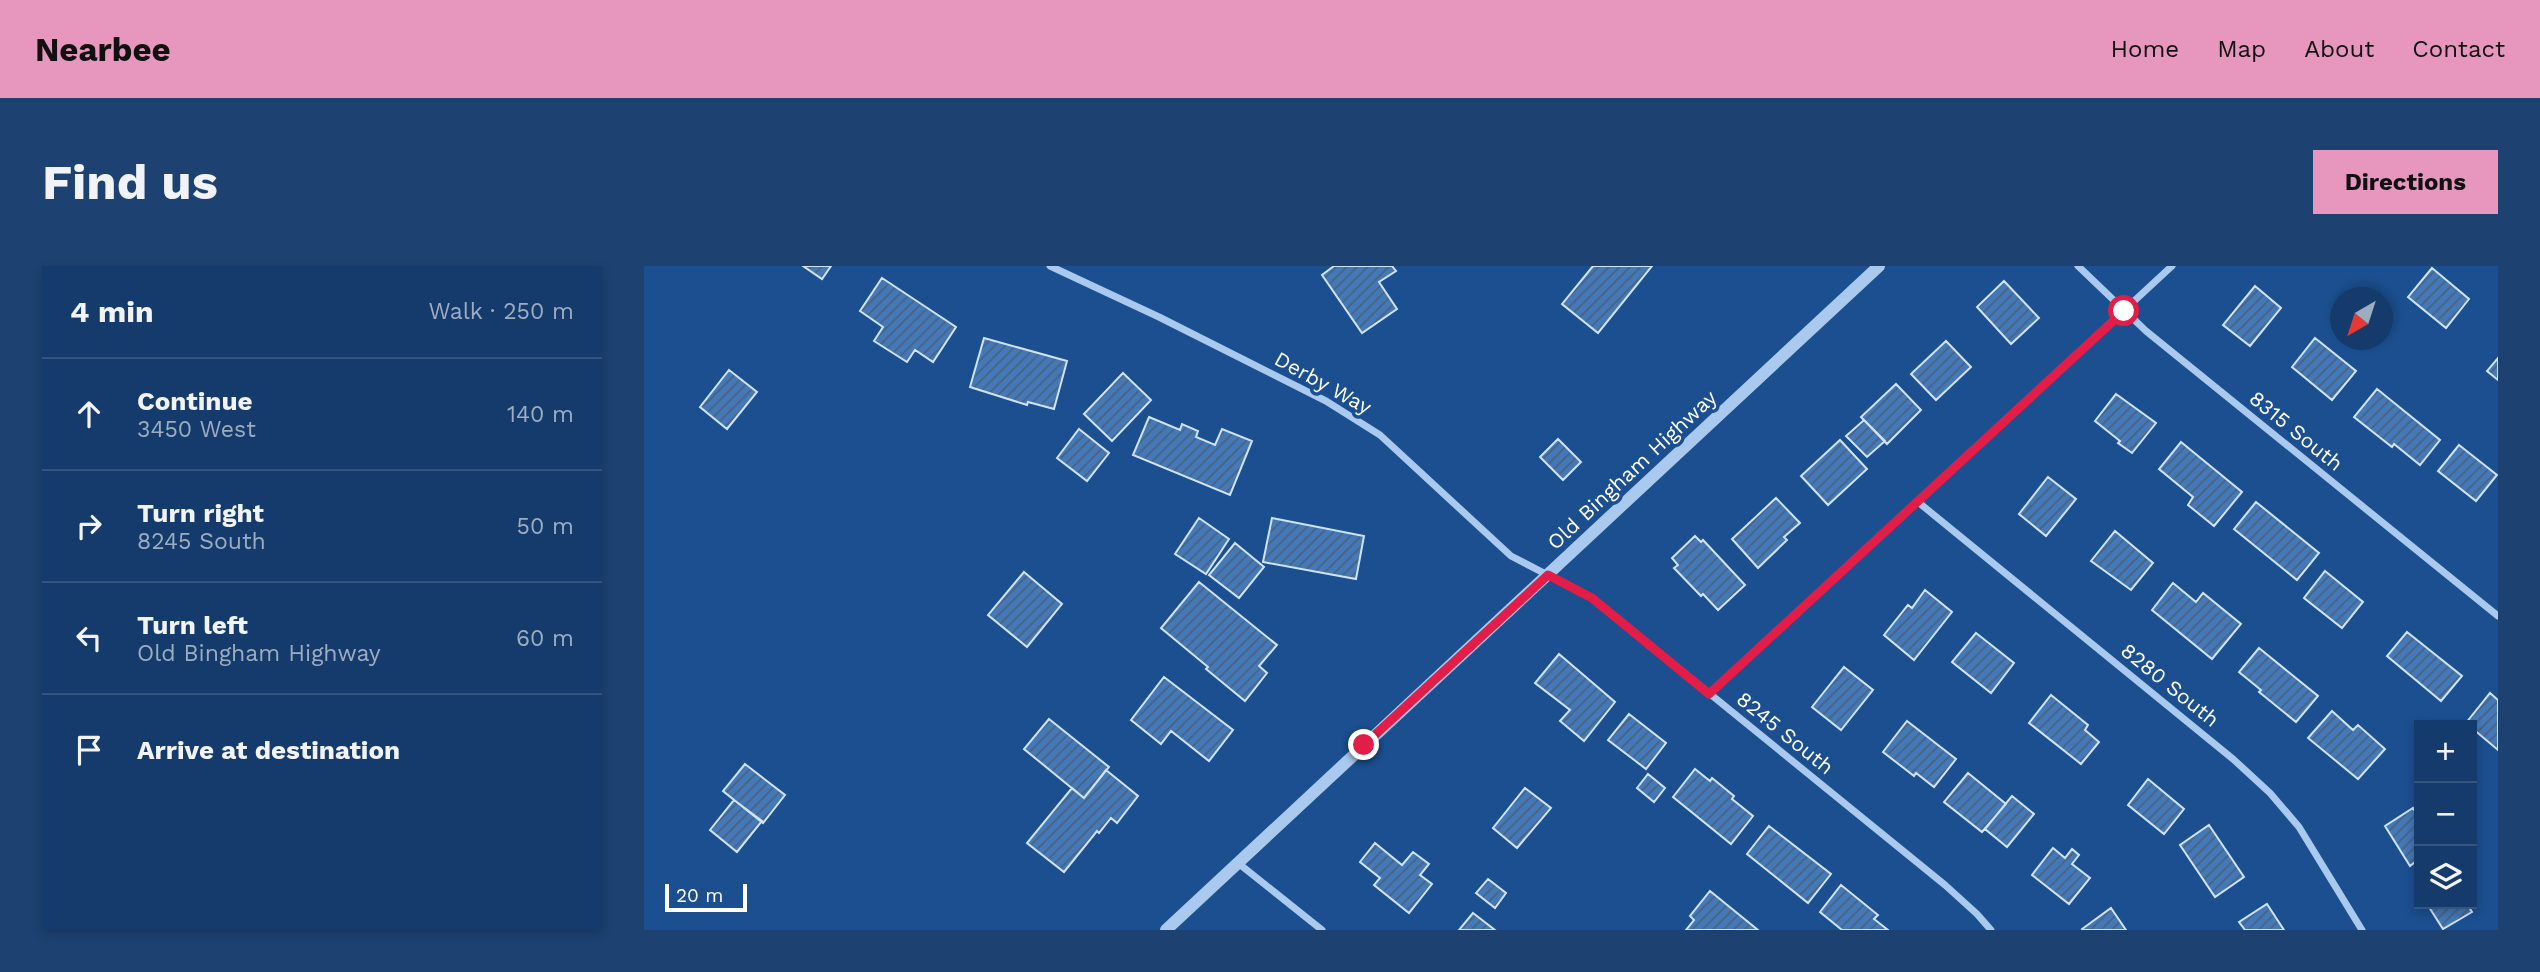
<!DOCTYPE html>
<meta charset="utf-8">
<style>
:root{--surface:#143b6b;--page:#1d4271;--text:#f1f3f6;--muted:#9dadc1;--line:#33557e;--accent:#e797bd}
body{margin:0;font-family:"Work Sans",sans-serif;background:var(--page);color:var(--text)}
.controls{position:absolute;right:21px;bottom:21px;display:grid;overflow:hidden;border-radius:0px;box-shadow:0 4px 10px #0003}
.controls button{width:63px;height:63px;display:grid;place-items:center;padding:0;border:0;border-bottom:2px solid var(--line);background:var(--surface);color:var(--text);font:35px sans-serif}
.compass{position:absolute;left:1686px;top:21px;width:63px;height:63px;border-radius:50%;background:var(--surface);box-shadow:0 4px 10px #0003;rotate:219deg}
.scale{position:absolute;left:21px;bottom:18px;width:82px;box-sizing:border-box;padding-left:7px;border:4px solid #fff;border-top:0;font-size:19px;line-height:24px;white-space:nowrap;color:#fff;-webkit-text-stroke:5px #1b4f8f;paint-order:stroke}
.stop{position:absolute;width:21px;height:21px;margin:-16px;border:5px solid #e11d48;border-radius:50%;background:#fff}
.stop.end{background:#e11d48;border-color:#fff;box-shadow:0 2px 7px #0008}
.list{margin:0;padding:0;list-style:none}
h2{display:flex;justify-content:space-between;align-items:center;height:91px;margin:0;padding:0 28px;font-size:30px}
h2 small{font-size:23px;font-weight:400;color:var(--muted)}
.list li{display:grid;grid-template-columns:46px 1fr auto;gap:21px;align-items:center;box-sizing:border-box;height:112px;padding:0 28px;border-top:2px solid var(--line)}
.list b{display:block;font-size:26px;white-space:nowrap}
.list p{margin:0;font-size:23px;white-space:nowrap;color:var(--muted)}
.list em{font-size:23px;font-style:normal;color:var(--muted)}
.icon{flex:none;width:38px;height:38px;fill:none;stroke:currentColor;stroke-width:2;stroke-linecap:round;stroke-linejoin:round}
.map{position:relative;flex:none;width:1854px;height:664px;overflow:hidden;border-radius:0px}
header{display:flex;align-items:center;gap:42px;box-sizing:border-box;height:98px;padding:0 35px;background:var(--accent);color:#111}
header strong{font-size:33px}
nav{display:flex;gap:38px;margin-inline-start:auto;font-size:24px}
.intro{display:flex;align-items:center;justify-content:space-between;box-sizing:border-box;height:168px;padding:0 42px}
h1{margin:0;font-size:49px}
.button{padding:18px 32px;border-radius:0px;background:var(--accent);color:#111;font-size:24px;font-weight:700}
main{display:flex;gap:42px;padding:0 42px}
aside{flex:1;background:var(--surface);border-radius:0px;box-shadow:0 4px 10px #0003}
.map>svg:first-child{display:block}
</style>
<header>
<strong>Nearbee</strong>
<nav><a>Home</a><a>Map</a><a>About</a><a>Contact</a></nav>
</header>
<div class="intro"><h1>Find us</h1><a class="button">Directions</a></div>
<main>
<aside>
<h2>4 min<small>Walk · 250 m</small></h2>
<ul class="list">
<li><svg class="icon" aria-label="ahead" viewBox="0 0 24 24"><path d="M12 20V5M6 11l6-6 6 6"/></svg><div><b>Continue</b><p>3450 West</p></div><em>140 m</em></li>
<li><svg class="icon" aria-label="right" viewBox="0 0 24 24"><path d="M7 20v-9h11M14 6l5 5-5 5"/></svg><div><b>Turn right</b><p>8245 South</p></div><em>50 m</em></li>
<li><svg class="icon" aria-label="left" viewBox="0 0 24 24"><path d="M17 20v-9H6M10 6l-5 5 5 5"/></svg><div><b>Turn left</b><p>Old Bingham Highway</p></div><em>60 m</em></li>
<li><svg class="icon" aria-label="arrive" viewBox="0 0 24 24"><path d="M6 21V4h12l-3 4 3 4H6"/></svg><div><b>Arrive at destination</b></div></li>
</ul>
</aside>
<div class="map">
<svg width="1854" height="664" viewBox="0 0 1854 664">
<defs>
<pattern id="building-hatch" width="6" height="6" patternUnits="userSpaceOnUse" patternTransform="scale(1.75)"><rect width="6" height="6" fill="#4478b7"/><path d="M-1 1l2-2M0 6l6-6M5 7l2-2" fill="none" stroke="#486282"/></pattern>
</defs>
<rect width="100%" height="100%" fill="#1b4f8f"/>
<!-- building -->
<path fill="url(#building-hatch)" stroke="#cfe3fa" stroke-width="2" d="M159,0H187L178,13Z
M690,0H748L752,5L735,16L753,43L718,67L678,9Z
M949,0H1008L954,67L918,38Z
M1788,2L1825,33L1802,62L1764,31Z
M238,12L312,61L289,96L271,84L263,96L230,75L239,61L216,45Z
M1360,15L1395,52L1367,78L1333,41Z
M1611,20L1637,42L1606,80L1579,59Z
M340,72L423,95L410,143L384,136L383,139L326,121Z
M1671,72L1712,105L1688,134L1648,101Z
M1302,75L1327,101L1292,134L1267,108Z
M1854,92V114L1843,105Z
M85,104L113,126L83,163L56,141Z
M479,107L507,134L468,175L440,148Z
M1252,118L1277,144L1243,178L1217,151Z
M1733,123L1796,174L1776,199L1750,178L1748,181L1710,151Z
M1472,128L1512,157L1488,187L1474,177L1476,175L1451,155Z
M505,151L536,164L538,158L554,165L552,171L571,179L578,163L608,175L586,229L489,189Z
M1220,154L1241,175L1223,191L1202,170Z
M435,163L465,187L443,215L413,192Z
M914,173L937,196L919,214L896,191Z
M1196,174L1223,203L1184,239L1157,210Z
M1537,176L1598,226L1570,260L1544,239L1549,231L1515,203Z
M1815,179L1853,209L1832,235L1794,205Z
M1404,211L1432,233L1402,270L1375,248Z
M1132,232L1156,257L1140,271L1143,274L1114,302L1088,273Z
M1612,236L1675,287L1653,314L1590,263Z
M555,252L585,273L562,308L531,288Z
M628,252L720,270L712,313L619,296Z
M1471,265L1509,297L1487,324L1447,295Z
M1051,270L1057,276L1059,274L1101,319L1074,344L1059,328L1057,330L1030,302L1034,299L1028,292Z
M591,277L620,301L595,332L565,309Z
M1681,305L1719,336L1698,362L1660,332Z
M380,306L418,338L383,381L344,349Z
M555,316L633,379L615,400L623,407L601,435L562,403L564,401L517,362Z
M1529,317L1552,336L1559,327L1597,358L1568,393L1508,344Z
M1281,324L1308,346L1270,394L1240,369L1264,339L1268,342Z
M1763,366L1818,410L1797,435L1743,390Z
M1332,367L1370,397L1347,427L1308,396Z
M1615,382L1674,430L1652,456L1615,426L1617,424L1595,406Z
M915,388L971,436L940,475L916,455L926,444L891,417Z
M1200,401L1229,424L1197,464L1168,441Z
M520,411L589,464L565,495L527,465L517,478L487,454Z
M1846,427L1854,434V484L1828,462V459L1822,457Z
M1407,429L1444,459L1441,464L1455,476L1437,498L1385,457Z
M1688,445L1709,464L1714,459L1741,483L1714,513L1664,472Z
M985,448L1022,477L1002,503L964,474Z
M405,453L465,501L440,532L380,483Z
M1263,455L1312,493L1290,521L1272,507L1270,510L1239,486Z
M101,498L141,529L119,557L79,525Z
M1051,503L1066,515L1068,512L1090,530L1088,533L1109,550L1087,578L1029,531Z
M462,504L494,530L473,557L467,552L455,567L453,565L420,606L383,577L428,522L440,532Z
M1324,507L1362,538L1338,566L1300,536Z
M1004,508L1021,522L1010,536L993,522Z
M1504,513L1540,543L1520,568L1484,539Z
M881,522L907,542L873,582L849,562Z
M1368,530L1390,548L1363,581L1341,563Z
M90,534L118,555L93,586L66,564Z
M1769,542L1775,552V593L1766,600L1741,560Z
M1565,559L1600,611L1571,631L1536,579Z
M1125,560L1187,608L1164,637L1103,588Z
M731,577L758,599L769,586L785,598L776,609L788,618L765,647L730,619L736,612L716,596Z
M1409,582L1421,592L1428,583L1435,589L1428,598L1446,612L1425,638L1388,609Z
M844,613L862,627L851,642L832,627Z
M1197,619L1234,649L1230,653L1244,664H1198L1176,646Z
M1066,625L1114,664H1042L1050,654L1046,650Z
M1623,638L1640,664H1601L1595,656Z
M1783,638H1823L1828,646L1799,663Z
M1467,642L1482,664H1439L1438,663Z
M829,647L851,664H815Z"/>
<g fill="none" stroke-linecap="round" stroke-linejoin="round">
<!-- minor -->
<path stroke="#a9c9ee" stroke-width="7" d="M406,0L515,51L682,135L736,169L867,290L948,332L1301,619L1333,648L1347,664
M1434,0L1502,65L1854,350
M1274,236L1589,493L1626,527L1655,561L1718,664
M1065,428L1528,0
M594,597L678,664"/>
<!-- tertiary -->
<path stroke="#a9c9ee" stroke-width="12" d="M522,664L1235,0"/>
</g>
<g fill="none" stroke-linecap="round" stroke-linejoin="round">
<!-- route -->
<path stroke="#e11d48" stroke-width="9" d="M720,479L904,309L948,332L1065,428L1480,45"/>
</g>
<g text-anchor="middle" stroke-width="7" stroke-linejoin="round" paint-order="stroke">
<!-- street labels -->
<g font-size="21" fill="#fff" stroke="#1b4f8f">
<text transform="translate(679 117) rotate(29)" y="7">Derby Way</text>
<text transform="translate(1652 165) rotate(39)" y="7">8315 South</text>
<text transform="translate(988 204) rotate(-43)" y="7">Old Bingham Highway</text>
<text transform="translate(1526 419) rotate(39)" y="7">8280 South</text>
<text transform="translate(1141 467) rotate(39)" y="7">8245 South</text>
</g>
</g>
</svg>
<div class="controls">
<button>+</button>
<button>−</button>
<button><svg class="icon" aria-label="layers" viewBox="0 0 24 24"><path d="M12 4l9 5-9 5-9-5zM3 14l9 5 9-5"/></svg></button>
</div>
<svg class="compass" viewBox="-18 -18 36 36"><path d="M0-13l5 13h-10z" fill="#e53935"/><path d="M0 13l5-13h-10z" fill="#9dadc1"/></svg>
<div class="scale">20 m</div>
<div class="stop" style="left:1480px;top:45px"></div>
<div class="stop end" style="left:720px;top:479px"></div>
</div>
</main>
